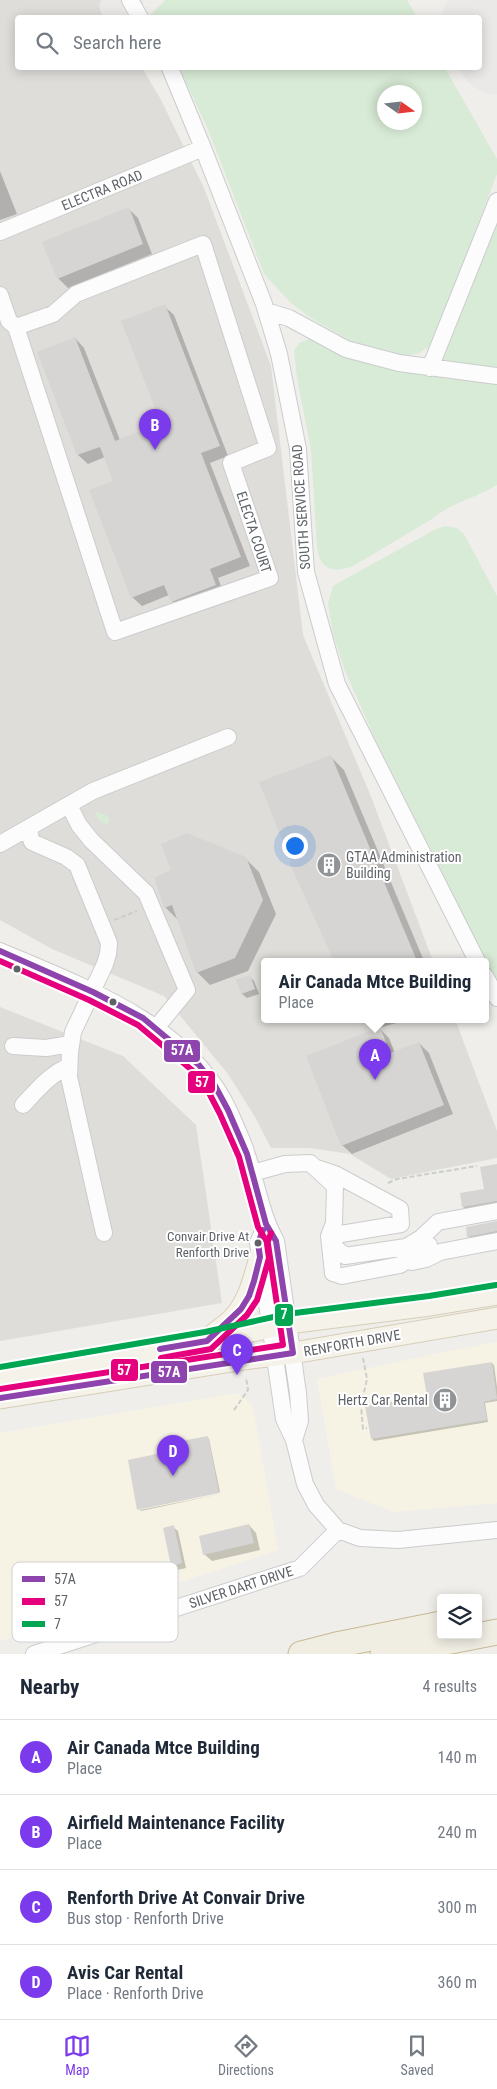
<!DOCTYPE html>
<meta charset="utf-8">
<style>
:root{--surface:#fff;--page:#f2f2f3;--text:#1f2937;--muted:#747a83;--line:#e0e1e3;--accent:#7c3aed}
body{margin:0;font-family:"Roboto Condensed",sans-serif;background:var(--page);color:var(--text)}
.controls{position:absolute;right:15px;bottom:15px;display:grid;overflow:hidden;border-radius:5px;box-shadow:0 2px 12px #0003}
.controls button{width:45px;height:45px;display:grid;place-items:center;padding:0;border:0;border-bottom:1px solid var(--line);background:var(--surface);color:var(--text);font:25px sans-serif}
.compass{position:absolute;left:377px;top:85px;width:45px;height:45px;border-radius:50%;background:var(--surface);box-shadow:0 2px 12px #0003;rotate:104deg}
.you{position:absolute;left:294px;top:845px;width:18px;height:18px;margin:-12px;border:4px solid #fff;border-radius:50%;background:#1a73e8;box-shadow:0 0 0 8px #1a73e833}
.badge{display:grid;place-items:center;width:32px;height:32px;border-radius:50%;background:var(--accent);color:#fff;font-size:16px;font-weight:700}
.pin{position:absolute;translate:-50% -41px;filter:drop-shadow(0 1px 2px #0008)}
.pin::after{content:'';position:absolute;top:26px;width:18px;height:15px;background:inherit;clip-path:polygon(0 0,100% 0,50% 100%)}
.popup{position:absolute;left:261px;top:958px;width:228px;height:65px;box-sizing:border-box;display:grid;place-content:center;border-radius:5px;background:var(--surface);filter:drop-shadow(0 1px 4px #0005);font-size:16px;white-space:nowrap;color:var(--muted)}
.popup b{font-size:19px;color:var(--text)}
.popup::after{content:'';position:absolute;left:50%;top:100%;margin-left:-10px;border:10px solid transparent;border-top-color:var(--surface)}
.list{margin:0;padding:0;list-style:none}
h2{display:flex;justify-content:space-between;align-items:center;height:65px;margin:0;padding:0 20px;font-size:21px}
h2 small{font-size:16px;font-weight:400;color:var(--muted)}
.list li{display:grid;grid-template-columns:32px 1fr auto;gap:15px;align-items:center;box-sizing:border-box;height:75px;padding:0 20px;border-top:1px solid var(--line)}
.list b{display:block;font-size:19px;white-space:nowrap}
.list p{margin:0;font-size:16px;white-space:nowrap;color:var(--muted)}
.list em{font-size:16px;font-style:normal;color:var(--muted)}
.icon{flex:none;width:28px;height:28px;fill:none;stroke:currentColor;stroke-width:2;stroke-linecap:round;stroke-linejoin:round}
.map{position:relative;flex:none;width:497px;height:1654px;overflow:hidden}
.search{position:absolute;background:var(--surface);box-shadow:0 2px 12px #0003;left:15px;right:15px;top:15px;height:55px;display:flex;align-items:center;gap:12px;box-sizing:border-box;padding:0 18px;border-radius:5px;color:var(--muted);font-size:19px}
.sheet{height:365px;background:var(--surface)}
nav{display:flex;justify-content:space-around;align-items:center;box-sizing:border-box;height:70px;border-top:1px solid var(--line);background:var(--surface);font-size:14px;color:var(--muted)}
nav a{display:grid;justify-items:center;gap:2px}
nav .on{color:var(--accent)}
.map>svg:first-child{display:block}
</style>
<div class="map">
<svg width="497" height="1654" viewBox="0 0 497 1654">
<rect width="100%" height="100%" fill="#efeeea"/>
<!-- commercial -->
<path fill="#f7f3e4" d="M497,1342V1503L393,1512L336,1489L317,1379L449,1351Z
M238,1393L253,1406L278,1550L0,1641V1433Z"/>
<!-- industrial -->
<path fill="#dfddda" d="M0,0H102L112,17L18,18V68H142L160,98L204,188L271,366L303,635L370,794L433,961H265V1019H455L497,1131V1158L391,1179L350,1154L310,1148H271L255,1117L228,1074L164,996L52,949L0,920Z
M0,1007L123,1056L196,1125L222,1303L0,1341Z"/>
<!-- green -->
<path fill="#d8ebd6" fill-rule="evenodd" d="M165,0H407L417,17H151L150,15Z
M179,68H445L497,159V174L432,345L419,353L405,356L352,342L311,318L291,303L264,274L207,127ZM384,92H414V122H384Z
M497,214V367L441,361Z
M309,339L317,340L348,356L373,365L405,371L497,381V485C476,498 450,503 432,519L355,565C335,573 321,572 317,548L311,450L297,378L294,351L299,343Z
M445,526L457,528L464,534L497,596V982L376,741L345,671L333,634L328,604L333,586L340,582L436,529Z
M98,812L108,816L109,822L106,824C100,822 97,819 95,813Z"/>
<!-- shadow -->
<path fill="#0003" d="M0,171L17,214L0,220Z
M128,208L138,218L152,254L68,288L58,278Z
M164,306L174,315L228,456L210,463L250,566L218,578L224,594L181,611L172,601L169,595L142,606L132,597L115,481L105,457L88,464L78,455L39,352L75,338L84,348L120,440L162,424Z
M331,757L344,770L424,961H335L290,863L292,862Z
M245,858L259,872L276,914L248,971L210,985L197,972L179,921L165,907L173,871Z
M249,976L254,981L259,994L247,998L242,994L238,981Z
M363,1019H410L379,1028L389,1038L395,1053L419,1043L429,1053L453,1114L352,1154L342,1145L375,1030Z
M497,1165V1211L472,1216L463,1207L485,1190Z
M497,1222V1241L478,1245L468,1236Z
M492,1363L494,1365L497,1387V1401L485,1403L488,1422L374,1441L372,1439L428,1397Z
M207,1437L209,1439L220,1492L138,1508L168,1453Z
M220,1494L141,1511L140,1510Z
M249,1525L256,1533L260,1550L212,1561L204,1554Z
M173,1527L178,1531L186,1568L177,1570L172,1565Z"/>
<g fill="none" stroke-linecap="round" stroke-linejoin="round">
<!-- taxiway -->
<path stroke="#eae9e7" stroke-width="31" d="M115,6L128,0"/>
<!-- runway -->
<path stroke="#eae9e7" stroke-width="79" d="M480,24L497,55"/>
</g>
<!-- building -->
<path fill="#d6d5d3" d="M129,207L143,244L57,279L42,242Z
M165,304L220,446L201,453L241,557L210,569L216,585L171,602L164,585L131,598L89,490L113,481L100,447L77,455L37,352L75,337L115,441L161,423L121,321Z
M331,755L417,961H334L289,862H291L259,782Z
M187,833L246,857L263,900L235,958L196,973L172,905L164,908L154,878L171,870L161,844Z
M250,975L255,989L241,994L236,980Z
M380,1027L390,1053L419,1042L444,1105L341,1146L306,1056Z
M497,1164V1201L462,1207L460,1193L484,1189L480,1167Z
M497,1221V1231L467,1237L466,1227Z
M492,1362L497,1399L484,1402L487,1420L371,1439L365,1406L427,1396L423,1373Z
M208,1436L219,1493L137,1510L128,1460L166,1452L165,1444Z
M249,1524L254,1543L203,1555L199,1536Z
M174,1525L182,1563L171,1566L163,1528Z"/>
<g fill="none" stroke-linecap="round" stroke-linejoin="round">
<defs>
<path id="minor" d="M130,0L140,18
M170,68L203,148L264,304L279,354L298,449L306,572L337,684L477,961
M0,232L203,148
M0,295L9,321L16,327L115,632L270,578L231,463L268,448L203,244L76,294L53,314L16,327
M266,311L289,318L346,349L399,363L497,376
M430,368L497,201
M69,805L79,825L91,840L146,893L187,990L156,1028
M28,828L32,842L66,857L77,865L109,943L108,954L105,964L73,1032L70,1052L69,1077L104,1233
M0,844L93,791L228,737
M0,951C82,986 191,1025 230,1113C236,1127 243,1141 247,1155C257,1184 261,1214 276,1241L298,1393L300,1421L294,1440
M485,976L497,998
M13,1046L46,1048L71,1044
M23,1105C38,1089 49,1075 69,1066
M317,1168L335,1174L400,1209L401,1224L329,1236L337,1249L345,1256L406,1247L421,1238L438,1222L497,1211
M252,1173L285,1164L310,1163L335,1186L334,1223L329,1236L333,1273L342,1276L400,1265L429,1245
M266,1224L258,1243L284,1419L294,1440L305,1484L316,1505L338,1530L360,1538L398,1540L497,1530
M412,1262L426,1259L440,1252L497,1241
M34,1654L300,1568L338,1530"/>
<path id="major" d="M209,1339C214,1333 221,1329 227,1324C248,1307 253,1282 260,1257
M0,1376L207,1341L288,1323L430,1305L497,1294
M0,1398L251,1358L293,1353L497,1318"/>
<path id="highway" d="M301,1654L336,1645L441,1624
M383,1654L497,1632"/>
</defs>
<!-- minor casing -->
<use href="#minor" stroke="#cbcccc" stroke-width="18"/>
<!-- major casing -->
<use href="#major" stroke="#d7ceb8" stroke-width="23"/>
<!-- highway casing -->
<use href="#highway" stroke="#c8b996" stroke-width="27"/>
<!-- path -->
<path stroke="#cacfcc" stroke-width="2" stroke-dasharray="5 2.5" stroke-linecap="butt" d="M114,920L137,911
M388,1183L397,1179L477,1166
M363,1358L367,1379L361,1406L363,1429L367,1428
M234,1410L248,1390L246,1377"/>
<!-- minor -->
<use href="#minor" stroke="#fdfcfc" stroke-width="16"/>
<!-- major -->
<use href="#major" stroke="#f4f2e9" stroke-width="21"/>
<!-- highway -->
<use href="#highway" stroke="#f0ede3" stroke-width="25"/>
<defs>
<path id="bus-1" d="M0,951L93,992L143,1018L199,1065L214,1084L228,1110L247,1154L266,1224L276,1241L293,1353L0,1398
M160,1349L207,1341L241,1309L249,1296L254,1281L260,1257L258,1243L263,1230"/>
<path id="bus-2" d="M0,961L89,1000L138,1025L193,1071L207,1089L220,1114L239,1157L258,1227L268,1244L283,1345L0,1389
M161,1358L211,1349L247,1315L257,1300L262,1283L269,1258L267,1244L271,1233"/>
<path id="bus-3" d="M0,1367L205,1332L287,1314L429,1296L496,1285"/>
</defs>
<!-- bus-1 casing -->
<use href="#bus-1" stroke="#fff" stroke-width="10"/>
<!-- bus-2 casing -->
<use href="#bus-2" stroke="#fff" stroke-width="10"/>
<!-- bus-3 casing -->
<use href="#bus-3" stroke="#fff" stroke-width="10"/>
<!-- bus-1 -->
<use href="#bus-1" stroke="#8e44ad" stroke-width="6"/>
<!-- bus-2 -->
<use href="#bus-2" stroke="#e5007d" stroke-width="6"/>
<!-- bus-3 -->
<use href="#bus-3" stroke="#00a651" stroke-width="6"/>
</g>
<!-- icons -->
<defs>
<symbol id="building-disc" viewBox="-11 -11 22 22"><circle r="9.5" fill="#919496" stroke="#fff"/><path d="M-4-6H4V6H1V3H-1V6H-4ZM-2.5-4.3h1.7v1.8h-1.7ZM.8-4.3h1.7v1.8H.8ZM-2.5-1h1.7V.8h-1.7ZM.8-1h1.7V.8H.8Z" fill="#fff"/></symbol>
</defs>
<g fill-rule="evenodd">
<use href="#building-disc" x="315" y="851" width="28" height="28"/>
<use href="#building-disc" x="431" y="1386" width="28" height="28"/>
</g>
<!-- markers -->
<g fill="#5f6368" stroke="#fff" stroke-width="2">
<circle cx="17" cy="969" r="4.5"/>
<circle cx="113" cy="1002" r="4.5"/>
<circle cx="258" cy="1243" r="4.5"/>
</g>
<g text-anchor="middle" stroke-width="4" stroke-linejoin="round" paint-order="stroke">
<!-- bus labels -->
<g font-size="13" fill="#5f6368" stroke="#fff" text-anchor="end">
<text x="249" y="1241">Convair Drive At<tspan x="249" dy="16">Renforth Drive</tspan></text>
</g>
<!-- street labels -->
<g font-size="14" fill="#5f6368" stroke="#fff">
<text transform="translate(102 190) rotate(-22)" y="5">ELECTRA ROAD</text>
<text transform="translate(301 507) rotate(-94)" y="5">SOUTH SERVICE ROAD</text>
<text transform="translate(254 532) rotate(72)" y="5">ELECTA COURT</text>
<text transform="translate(352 1343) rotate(-10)" y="5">RENFORTH DRIVE</text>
<text transform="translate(241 1587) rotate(-18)" y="5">SILVER DART DRIVE</text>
</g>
<!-- poi labels -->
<g font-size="14" fill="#5f6368" stroke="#fff" text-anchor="start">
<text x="346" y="862">GTAA Administration<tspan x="346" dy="16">Building</tspan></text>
<text x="428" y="1405" text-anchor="end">Hertz Car Rental</text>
</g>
</g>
<!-- legend -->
<rect x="12" y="1562" width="166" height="80" rx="8" fill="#fff" stroke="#cfd0d2" stroke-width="1"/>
<rect x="22" y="1576" width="23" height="6" fill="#8e44ad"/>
<rect x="22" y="1598" width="23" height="7" fill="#e5007d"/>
<rect x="22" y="1621" width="23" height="6" fill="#00a651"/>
<g font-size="14" fill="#5f6368">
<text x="54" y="1584">57A</text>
<text x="54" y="1606">57</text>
<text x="54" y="1629">7</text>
</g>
<g stroke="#fff" stroke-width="2">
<rect x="163" y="1039" width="38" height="24" rx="5" fill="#8e44ad"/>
<rect x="187" y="1070" width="29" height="24" rx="5" fill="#e5007d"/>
<rect x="274" y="1303" width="20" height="24" rx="5" fill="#00a651"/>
<rect x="110" y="1358" width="29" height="24" rx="5" fill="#e5007d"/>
<rect x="150" y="1360" width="38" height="24" rx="5" fill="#8e44ad"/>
</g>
<g font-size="14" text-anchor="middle" font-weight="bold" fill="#fff">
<text x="182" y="1055">57A</text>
<text x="202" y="1087">57</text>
<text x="284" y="1319">7</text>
<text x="124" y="1375">57</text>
<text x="169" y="1377">57A</text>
</g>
</svg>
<div class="controls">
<button><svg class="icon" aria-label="layers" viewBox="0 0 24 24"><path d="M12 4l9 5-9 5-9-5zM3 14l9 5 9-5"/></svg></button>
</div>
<svg class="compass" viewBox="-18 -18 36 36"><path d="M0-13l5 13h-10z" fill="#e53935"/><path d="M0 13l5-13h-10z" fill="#747a83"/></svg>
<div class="you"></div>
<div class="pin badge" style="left:375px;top:1080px">A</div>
<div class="popup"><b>Air Canada Mtce Building</b>Place</div>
<div class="pin badge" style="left:155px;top:450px">B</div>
<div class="pin badge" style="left:237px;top:1375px">C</div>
<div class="pin badge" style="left:173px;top:1476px">D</div>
<div class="search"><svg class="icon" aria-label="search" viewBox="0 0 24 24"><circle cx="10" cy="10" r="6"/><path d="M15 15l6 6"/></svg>Search here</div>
</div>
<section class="sheet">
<h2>Nearby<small>4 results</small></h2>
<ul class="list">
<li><span class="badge">A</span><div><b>Air Canada Mtce Building</b><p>Place</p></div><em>140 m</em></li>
<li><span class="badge">B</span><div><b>Airfield Maintenance Facility</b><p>Place</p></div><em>240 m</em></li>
<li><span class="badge">C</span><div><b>Renforth Drive At Convair Drive</b><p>Bus stop · Renforth Drive</p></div><em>300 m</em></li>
<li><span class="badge">D</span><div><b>Avis Car Rental</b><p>Place · Renforth Drive</p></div><em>360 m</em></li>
</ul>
</section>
<nav>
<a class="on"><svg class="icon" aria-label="map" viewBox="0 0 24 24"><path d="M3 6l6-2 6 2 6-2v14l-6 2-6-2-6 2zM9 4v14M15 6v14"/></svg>Map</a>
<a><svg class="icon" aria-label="directions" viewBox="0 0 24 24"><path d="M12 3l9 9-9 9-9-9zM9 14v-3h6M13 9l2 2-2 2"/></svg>Directions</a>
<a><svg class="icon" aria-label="saved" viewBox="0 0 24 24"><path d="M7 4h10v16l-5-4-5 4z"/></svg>Saved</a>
</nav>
